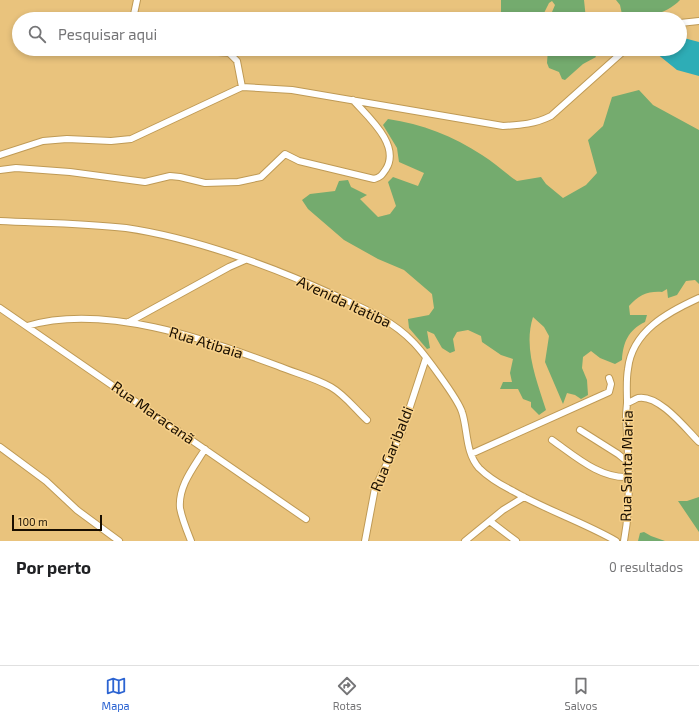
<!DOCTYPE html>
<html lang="pt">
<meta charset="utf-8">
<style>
:root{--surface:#fff;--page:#f6f6f6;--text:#202124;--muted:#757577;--line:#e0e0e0;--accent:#2c64d2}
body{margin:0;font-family:"Exo 2",sans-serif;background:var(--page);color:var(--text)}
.scale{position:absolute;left:12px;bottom:10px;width:90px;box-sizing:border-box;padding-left:4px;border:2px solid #190e00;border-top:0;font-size:11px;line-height:14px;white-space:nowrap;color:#190e00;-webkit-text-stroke:3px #f6d08a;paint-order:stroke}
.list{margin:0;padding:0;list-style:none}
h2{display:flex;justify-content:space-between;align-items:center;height:52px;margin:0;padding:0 16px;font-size:17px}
h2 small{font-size:13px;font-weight:400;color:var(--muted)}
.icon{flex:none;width:22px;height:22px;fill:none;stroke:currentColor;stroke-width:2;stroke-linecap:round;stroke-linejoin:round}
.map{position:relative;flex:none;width:699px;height:541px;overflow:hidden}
.search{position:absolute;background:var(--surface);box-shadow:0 2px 6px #0003;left:12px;right:12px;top:12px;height:44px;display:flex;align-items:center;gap:10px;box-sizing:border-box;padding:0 14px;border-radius:22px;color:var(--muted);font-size:15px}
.sheet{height:124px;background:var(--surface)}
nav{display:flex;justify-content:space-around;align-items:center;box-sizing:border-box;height:56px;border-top:1px solid var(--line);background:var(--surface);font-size:11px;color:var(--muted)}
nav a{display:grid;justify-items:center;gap:2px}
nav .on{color:var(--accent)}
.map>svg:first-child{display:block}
</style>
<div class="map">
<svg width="699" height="541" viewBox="0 0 699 541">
<rect width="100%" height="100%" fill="#e9c37d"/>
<!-- forest -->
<path fill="#74ab6e" d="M501,0H584L586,19H549L555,5L552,1L549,3L543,15L535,18L518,14L501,17Z
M616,0H680C666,15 642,19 623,19L620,5Z
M548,49H591L596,57L583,64L565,80L562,79L559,72L549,68L547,63Z
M639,90L653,105L699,130V284L695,280L686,281L677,295L668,298L667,289L662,292C648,291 639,295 629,306L630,315H647L645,322C628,330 623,343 622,360L615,364L600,358L591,351L583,357L582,368L587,380L588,395L581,399L575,395L567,393L563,404L545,362L549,336L544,327L533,317C523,348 537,381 546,410L539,415L531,407V402L523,399L518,389H500L503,382H512L510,373L513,359L501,355L482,342L481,336L468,330L457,332L453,339L455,351L450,353L442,348L434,334L427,331L430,348L427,349L409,328L408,319L429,315L434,308L432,294L404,270L378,259L344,240L308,209L302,200L310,194L335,191L339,181L348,180L351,187L367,195L360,199L378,217L390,214L396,206L388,182L393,177L418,186L424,173L399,162L397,148L383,125L388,119C422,124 453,136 482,155C494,162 505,173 517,181L541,177L546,184L563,198L586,185L597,173L588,140L603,126L612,97Z
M699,497V532L678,501H687Z
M644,532L651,536L665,541H638L640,533Z"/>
<!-- water -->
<path fill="#2eadb6" d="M680,37L699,42V76L677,70L651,49H680Z"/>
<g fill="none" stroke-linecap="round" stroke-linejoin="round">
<defs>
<path id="minor" d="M133,19L137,0
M680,23L699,21
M186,49L229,53L237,61L242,87
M0,155L43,141L67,139L111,141L131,139L242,87L292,90L503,126C521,125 535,124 551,116L626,49
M0,170L16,168L70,172L145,182L170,176L180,177L205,183L238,182L261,177L285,154L299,161L374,179C381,177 382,175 386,169C401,145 368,117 353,100
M0,221C42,223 84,223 126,228C194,238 271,266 334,295C362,308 391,319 413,342C423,352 458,399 462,412C468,430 465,452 479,468C488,477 501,485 513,491C546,510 583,522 616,541
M0,308L306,519
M129,322L229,267L245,260
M27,326C103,303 206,339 278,366C295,373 315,378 331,387C345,395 356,410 367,420
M627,403C627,392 626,380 628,369C632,331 668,312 699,298
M580,430L618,454L629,463
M552,440C575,456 600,479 629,477
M0,447L46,481L77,510L119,541
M471,454L609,392L611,384L609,378
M491,522L516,541
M191,541C187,531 182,519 180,508C178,486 194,467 205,449
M365,541L375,488L401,434L426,358
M465,541L503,510L524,497
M624,541C632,499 628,457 626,415L627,403C631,402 635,399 638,398C659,394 686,429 699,442"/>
</defs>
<!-- minor casing -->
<use href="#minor" stroke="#bf9a55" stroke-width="8"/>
<!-- minor -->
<use href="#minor" stroke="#fff" stroke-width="6"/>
</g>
<g text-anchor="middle" stroke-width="3" stroke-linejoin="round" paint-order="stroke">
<!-- street labels -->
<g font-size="15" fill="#190e00" stroke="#f6d08a">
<text transform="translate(344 302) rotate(25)" y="5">Avenida Itatiba</text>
<text transform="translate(206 343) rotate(17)" y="5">Rua Atibaia</text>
<text transform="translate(153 413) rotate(35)" y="5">Rua Maracanã</text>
<text transform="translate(392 449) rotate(-68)" y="5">Rua Garibaldi</text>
<text transform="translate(627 466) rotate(-89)" y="5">Rua Santa Maria</text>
</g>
</g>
</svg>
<div class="scale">100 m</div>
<div class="search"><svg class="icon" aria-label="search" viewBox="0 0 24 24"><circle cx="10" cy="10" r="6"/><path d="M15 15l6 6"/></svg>Pesquisar aqui</div>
</div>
<section class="sheet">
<h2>Por perto<small>0 resultados</small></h2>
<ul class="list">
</ul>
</section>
<nav>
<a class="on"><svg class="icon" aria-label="map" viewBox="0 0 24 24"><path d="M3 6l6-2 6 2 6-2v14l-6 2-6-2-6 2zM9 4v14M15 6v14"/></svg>Mapa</a>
<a><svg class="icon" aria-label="directions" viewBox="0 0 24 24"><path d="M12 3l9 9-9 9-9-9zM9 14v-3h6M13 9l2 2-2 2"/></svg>Rotas</a>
<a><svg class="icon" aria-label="saved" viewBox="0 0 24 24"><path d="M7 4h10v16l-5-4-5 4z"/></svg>Salvos</a>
</nav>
